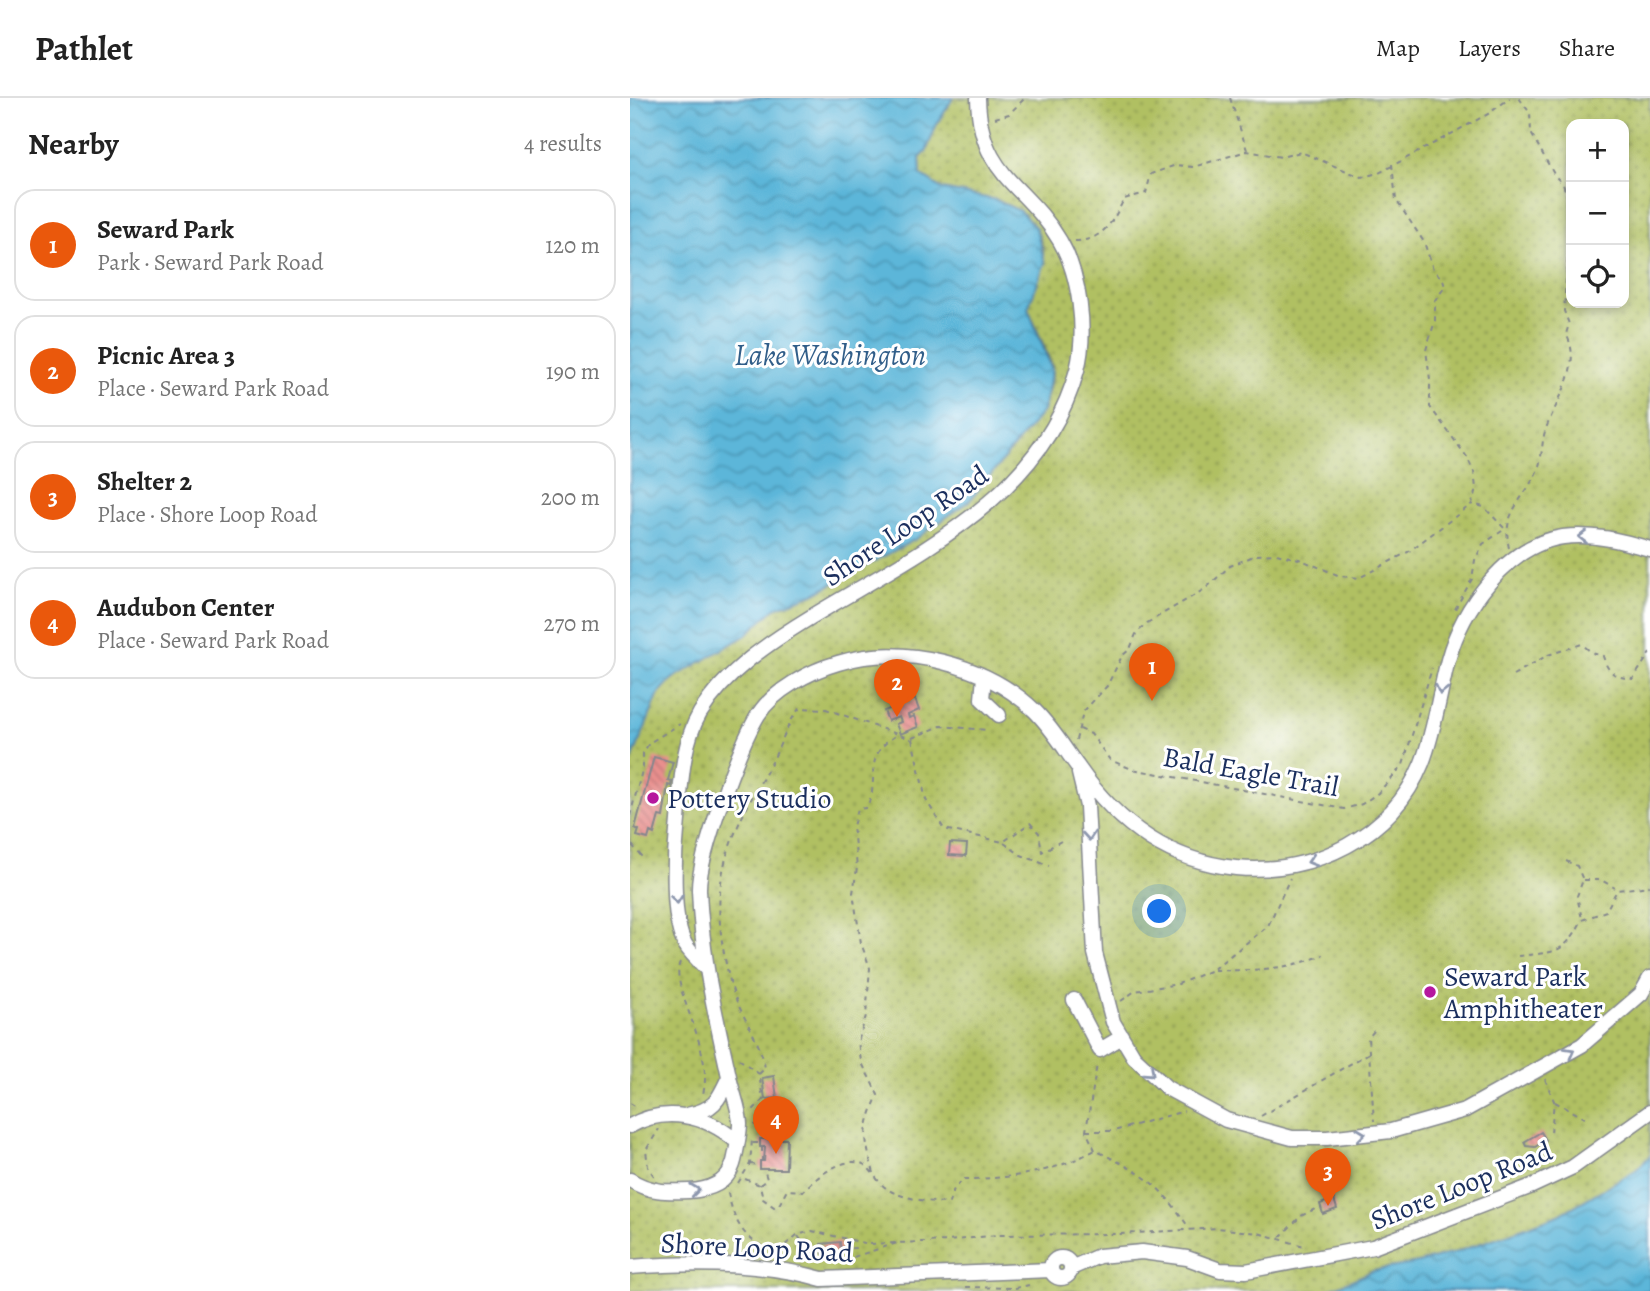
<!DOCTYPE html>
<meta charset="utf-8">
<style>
:root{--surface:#fff;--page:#f6f6f6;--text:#222;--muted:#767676;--line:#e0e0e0;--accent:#ea580c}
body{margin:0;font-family:Alegreya,serif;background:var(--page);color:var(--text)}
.controls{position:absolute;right:21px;top:21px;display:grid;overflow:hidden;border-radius:14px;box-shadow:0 4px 10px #0003}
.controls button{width:63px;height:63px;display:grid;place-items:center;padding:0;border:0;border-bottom:2px solid var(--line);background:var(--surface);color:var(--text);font:35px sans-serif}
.you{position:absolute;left:530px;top:814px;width:24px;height:24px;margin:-18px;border:5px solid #fff;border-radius:50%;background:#1a73e8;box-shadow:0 0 0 10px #1a73e833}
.badge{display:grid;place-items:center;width:46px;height:46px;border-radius:50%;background:var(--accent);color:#fff;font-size:23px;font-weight:700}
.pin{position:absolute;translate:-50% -58px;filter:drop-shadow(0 2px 4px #0008)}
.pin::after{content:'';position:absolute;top:37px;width:24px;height:21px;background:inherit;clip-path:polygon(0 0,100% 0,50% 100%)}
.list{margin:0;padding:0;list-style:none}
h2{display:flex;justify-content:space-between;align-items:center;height:91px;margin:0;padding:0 28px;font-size:30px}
h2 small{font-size:23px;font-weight:400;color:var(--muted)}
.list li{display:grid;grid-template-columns:46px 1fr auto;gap:21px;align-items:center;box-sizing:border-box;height:112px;margin:0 14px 14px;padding:0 14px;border:2px solid var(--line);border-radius:21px}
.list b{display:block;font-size:26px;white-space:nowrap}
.list p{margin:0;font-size:23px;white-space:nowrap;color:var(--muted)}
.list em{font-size:23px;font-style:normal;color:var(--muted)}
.icon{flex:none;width:38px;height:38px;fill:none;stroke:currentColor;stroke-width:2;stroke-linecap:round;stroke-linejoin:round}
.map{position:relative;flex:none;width:1020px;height:1193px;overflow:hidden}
header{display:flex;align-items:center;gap:42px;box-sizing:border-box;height:98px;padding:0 35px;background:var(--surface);border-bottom:2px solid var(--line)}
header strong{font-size:33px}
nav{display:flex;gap:38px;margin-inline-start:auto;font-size:24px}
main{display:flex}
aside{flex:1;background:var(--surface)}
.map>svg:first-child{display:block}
</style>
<header>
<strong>Pathlet</strong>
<nav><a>Map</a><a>Layers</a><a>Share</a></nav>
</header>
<main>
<aside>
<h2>Nearby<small>4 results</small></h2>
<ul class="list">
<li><span class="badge">1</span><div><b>Seward Park</b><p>Park · Seward Park Road</p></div><em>120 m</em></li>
<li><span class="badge">2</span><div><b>Picnic Area 3</b><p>Place · Seward Park Road</p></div><em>190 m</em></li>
<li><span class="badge">3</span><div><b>Shelter 2</b><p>Place · Shore Loop Road</p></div><em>200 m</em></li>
<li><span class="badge">4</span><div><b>Audubon Center</b><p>Place · Seward Park Road</p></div><em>270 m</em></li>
</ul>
</aside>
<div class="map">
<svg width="1020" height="1193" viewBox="0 0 1020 1193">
<defs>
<pattern id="park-dots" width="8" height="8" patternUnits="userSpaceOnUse" patternTransform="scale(1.75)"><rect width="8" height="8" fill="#b0c062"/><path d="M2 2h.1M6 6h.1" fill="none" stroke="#8e9c54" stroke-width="1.8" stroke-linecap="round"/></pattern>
<pattern id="water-waves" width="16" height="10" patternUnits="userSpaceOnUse" patternTransform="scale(1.75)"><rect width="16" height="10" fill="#5bb6d9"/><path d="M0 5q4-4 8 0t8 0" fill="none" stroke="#4a94b3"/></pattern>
<pattern id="building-back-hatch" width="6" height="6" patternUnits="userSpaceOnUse" patternTransform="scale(1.75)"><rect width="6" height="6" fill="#e9908e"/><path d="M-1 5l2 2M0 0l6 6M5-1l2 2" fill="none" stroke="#bc7677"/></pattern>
</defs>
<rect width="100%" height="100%" fill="#fff"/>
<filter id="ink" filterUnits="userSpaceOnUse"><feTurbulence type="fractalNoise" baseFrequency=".0143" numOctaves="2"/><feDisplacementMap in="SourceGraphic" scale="14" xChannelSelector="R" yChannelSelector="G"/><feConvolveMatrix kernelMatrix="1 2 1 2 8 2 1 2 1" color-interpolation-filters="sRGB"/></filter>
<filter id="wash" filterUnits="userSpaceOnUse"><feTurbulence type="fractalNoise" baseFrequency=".00686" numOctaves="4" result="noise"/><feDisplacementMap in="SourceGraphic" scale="28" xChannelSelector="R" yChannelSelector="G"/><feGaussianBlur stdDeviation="1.57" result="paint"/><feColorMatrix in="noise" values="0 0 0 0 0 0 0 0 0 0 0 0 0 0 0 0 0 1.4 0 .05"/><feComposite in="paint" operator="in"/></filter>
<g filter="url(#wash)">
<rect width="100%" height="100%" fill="#eddfbc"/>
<!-- park -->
<path fill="url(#park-dots)" stroke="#667860" stroke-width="2" fill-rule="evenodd" d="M323,0H1020V1058L1006,1072L929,1117L827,1154L788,1165L743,1173L696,1193H0V667L29,595L42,581L116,537L145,510L183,496L286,441L340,402L413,313L422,279V267L398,210L414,152L406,130L390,113L366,102L312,91L291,77L290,60L296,54L306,28ZM941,26H994V205H941Z"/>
<!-- water -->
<path fill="url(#water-waves)" stroke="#3b729c" stroke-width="2" d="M0,0H323L306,28L296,54L290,60L291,77L312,91L366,102L390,113L406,130L415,165L398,210L422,272L413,313L340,402L286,441L183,496L145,510L116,537L42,581L29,595L0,667Z
M1020,1058V1193H696L743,1173L788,1165L827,1154L929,1117L1006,1072Z"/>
<g id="blocks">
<!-- building -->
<path fill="url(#building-back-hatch)" d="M285,601L289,612L278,617L279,620L284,618L288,629L270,636L266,626L271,624L269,619L258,623L254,613Z
M24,659L43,664L38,682L42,683L41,688L38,687L33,719L29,718L24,736L20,734L18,741L7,738L9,732L5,730Z
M320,745L337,746L336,758L319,757Z
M144,978L147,1000L135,1001L132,980Z
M911,1034L916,1042L905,1049L896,1048L894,1044Z
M130,1041H157L156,1071H130V1063H134L135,1049H130Z
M704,1101L707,1111L693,1116L690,1106Z
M210,1144L211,1154L193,1156L191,1146Z"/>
</g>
</g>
<g filter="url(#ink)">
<use href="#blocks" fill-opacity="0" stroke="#84878d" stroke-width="2"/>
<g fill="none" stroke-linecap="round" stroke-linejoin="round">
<defs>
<path id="minor" d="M354,579L352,601L369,617
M449,675L457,708L465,855L483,924L504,959L537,990L596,1022L662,1040H697L761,1033L835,1012L952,947L1011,896L1020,880
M77,872C70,863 57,853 53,842C42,817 44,760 47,733C51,695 50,649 70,615C96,573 140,544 181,519C285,456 413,399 447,272C457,234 450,177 430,143C396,85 350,80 348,0
M444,902L470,952L492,939
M57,1017C84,1012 88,1003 99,979
M0,1028C35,1008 76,1017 105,1042
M0,1082C19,1094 36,1094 59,1093C77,1092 95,1087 102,1069C105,1064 110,1032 110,1026C110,1013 103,996 100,983C92,946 83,908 77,871C73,845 70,817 69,792C68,758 110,647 128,617C144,592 180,573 208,565C273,545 356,566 405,613C422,630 434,650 448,669C486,724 538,763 606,770C683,777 762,739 792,665C805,632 809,596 818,562C832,511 876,447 933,439C963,435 992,443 1020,451
M421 1170a10 10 0 1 1 20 0a10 10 0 1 1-20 0Z
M0,1169C62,1164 131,1164 192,1181L421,1172
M441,1170L469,1158L512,1154L557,1160L590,1172L616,1173L743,1149L902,1088L943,1069L1020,1014"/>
</defs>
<!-- minor casing -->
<use href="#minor" stroke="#84878d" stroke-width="17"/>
<!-- path -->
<path stroke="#84878d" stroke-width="2" stroke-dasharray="5 5" stroke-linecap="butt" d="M600,0L617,52
M889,0L900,15L901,35L925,78L933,86L941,111
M365,20L379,16L395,0
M762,66L766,102L794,144L803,171L813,182L815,189L805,202V223L796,252L800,281V309L837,359L844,374L846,390L842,406L854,409L875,431L853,446L845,462L842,481L824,513
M445,143C472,143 483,124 494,101L516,95L521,76L546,67L563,69L617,53L651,59L671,54L731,79L749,75L858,16L880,0
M879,450C871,413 895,402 908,371C913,358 911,341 917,328C928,300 953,266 936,236L939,226L934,213L937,166L941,141
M883,577L918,557L952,546L962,555L973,558C978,576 985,579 1003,581L1020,555
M450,631L461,636L480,662L502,671L714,711L732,706L748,695L773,667L802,570
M282,640L311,628L357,632
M282,641L296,702L314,731L373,744L400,725L409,735L412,754L431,743
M446,642L453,614L477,588L492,558L500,551L506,536L517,525L575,491L600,468L626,457L646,456L669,461L710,478L729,480L778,454L842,406
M0,718L13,669V655L19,645L50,626
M0,743L1,746
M374,745L391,757L419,768
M2,747L12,759
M936,763L947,768L953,782L947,798L952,821
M954,782H971L985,790
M888,858C925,854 934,857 952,822L976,813L987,792L1020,788
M50,864C39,890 85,950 73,996
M584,872C622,873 657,872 693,857
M491,903L505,893L548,886L582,872L638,828L660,780
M744,933L738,940L744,1023
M109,961L129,976L133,1002L122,1013
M129,976L135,970C130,939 109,917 101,887C76,790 92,750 141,666C150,649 158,623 170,610L196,611L281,641
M915,981L924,1003L921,1035
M925,1004L955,1020
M0,1005L8,1010
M631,1018L739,955
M124,1027H134
M456,1033H484L554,1013
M133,1041L138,1008L134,1003
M123,1045H130
M132,1049V1063
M465,1052L456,1033L467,966
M120,1066L130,1067
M244,1075C233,1038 233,1032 248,997L231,963L228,944L236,918L240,870L231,845L223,795L227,770L223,728L228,711L236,710C252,683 230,660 265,638
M24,1078L18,1069L16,1052L29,1031
M115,1081L130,1087L133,1101L144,1109L149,1107L157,1092L173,1093C185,1080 214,1057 233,1066C243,1072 247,1084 256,1090C268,1100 303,1105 319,1105L323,1093L333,1081C380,1081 423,1075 465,1052C513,1076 529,1084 559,1130
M108,1085L120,1066L122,1042
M130,1087L137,1081L134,1071
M98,1095C103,1119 112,1142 138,1150L154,1148L167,1137L182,1133L239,1146L319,1143L366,1137L490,1136L588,1130L628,1135L674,1148
M168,1138L178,1151H192
M650,1139L671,1118L685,1111
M211,1151L225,1150V1155
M179,1153L186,1163
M214,1162L267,1145
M424,1184L436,1186L442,1183
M335,1189L385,1190L399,1187"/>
<!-- minor -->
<use href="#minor" stroke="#fff" stroke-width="14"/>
</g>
<!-- one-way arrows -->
<defs><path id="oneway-chevron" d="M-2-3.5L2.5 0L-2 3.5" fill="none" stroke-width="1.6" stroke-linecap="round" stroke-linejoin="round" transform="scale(1.75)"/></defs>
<g stroke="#8d97ae">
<use href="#oneway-chevron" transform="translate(953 439) rotate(180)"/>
<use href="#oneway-chevron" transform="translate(811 592) rotate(103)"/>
<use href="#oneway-chevron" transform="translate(459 738) rotate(85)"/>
<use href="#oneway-chevron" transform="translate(682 763) rotate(164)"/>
<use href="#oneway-chevron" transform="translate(47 801) rotate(84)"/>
<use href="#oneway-chevron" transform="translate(940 954) rotate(-29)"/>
<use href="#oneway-chevron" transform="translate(520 974) rotate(43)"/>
<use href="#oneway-chevron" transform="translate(731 1036) rotate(-7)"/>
<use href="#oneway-chevron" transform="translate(65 1092) rotate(-7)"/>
</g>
</g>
<!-- markers -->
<g fill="#b5179e" stroke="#fff" stroke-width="2.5">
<circle cx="23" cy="700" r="7"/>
<circle cx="800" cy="894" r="7"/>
</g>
<g text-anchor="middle" stroke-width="6" stroke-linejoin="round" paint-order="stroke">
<!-- street labels -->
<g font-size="28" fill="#1b2f5e" stroke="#fff">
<text transform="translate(275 427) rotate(-34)" y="10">Shore Loop Road</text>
<text transform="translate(621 673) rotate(10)" y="10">Bald Eagle Trail</text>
<text transform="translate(831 1087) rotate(-22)" y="10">Shore Loop Road</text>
<text transform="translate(127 1149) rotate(3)" y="10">Shore Loop Road</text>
</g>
<!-- poi labels -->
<g font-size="28" fill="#1b2f5e" stroke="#fff" text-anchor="start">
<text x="37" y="710">Pottery Studio</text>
<text x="814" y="888">Seward Park<tspan x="814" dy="32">Amphitheater</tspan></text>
</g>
<!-- water labels -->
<g font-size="30" font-style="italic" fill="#315e89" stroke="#fff">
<text x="200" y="267">Lake Washington</text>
</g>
</g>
</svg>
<div class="controls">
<button>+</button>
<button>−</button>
<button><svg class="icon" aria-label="locate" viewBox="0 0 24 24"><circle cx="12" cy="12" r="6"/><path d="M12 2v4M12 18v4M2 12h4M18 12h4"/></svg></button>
</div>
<div class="you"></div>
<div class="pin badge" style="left:522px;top:603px">1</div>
<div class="pin badge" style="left:267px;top:619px">2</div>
<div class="pin badge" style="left:698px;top:1108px">3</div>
<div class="pin badge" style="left:146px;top:1056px">4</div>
</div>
</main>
